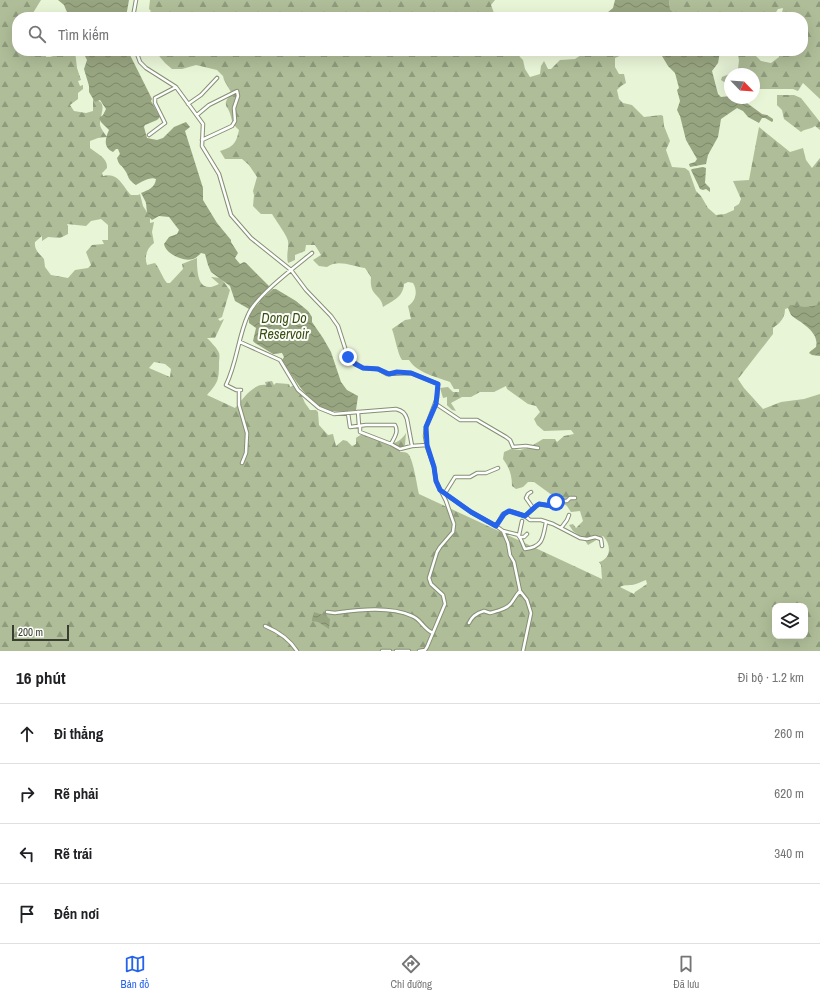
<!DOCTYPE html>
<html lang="vi">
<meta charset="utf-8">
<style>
:root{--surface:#fff;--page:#f2f2f2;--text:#202124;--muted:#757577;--line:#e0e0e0;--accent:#2563eb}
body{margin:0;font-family:"Archivo Narrow",sans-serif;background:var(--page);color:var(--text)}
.controls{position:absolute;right:12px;bottom:12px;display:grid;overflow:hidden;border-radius:8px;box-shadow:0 4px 16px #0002}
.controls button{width:36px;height:36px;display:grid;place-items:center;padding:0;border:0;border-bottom:1px solid var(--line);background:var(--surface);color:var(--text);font:20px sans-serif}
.compass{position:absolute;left:724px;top:68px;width:36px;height:36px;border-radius:50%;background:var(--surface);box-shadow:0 4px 16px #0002;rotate:115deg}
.scale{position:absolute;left:12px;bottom:10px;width:57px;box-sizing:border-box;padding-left:4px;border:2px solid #393d32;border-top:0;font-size:11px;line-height:14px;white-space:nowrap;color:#393d32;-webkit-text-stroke:3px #fcfef8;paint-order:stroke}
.stop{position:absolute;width:12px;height:12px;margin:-9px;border:3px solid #2563eb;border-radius:50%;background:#fff}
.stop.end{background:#2563eb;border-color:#fff;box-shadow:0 1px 4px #0008}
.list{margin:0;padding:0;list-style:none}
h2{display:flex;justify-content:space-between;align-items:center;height:52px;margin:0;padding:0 16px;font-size:17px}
h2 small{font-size:13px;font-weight:400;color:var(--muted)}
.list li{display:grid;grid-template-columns:26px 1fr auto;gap:12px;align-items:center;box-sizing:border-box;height:60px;padding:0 16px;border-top:1px solid var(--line)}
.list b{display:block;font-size:15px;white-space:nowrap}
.list em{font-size:13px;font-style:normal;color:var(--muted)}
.icon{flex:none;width:22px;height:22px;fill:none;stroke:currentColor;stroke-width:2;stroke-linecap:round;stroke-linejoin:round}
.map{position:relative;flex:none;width:820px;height:651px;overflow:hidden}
.search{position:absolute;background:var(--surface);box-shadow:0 4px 16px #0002;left:12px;right:12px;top:12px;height:44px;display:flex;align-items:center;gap:10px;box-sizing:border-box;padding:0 14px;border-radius:16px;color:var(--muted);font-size:15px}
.sheet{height:292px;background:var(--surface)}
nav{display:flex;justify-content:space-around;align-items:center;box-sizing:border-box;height:56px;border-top:1px solid var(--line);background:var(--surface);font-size:11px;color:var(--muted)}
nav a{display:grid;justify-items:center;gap:2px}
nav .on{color:var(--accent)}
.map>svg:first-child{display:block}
</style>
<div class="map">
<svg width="820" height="651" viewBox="0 0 820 651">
<defs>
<pattern id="forest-firs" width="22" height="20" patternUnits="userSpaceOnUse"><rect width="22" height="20" fill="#afbd98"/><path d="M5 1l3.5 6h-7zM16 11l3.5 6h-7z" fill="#8f9b7d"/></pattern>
<pattern id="water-waves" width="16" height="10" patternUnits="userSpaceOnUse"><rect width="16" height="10" fill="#98a581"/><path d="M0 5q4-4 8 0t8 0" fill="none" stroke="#7d886a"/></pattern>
</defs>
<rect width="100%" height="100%" fill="#e9f5d7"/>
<!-- forest -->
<path fill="url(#forest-firs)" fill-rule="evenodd" d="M0,0H41L33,13L34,17H17V51H46V57H50L60,54L59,51L70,53L75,51L77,68L81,80L78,81L80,86L83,85V89L78,93V99L70,105L74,111L86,113L93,111V99C110,102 99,115 100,125C101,129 105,134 107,137L98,138L90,141V148C97,154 108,158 107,168L102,173L103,176C119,172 122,186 131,195H138L140,194L143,206L150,217V223L154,222L152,232L154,243C147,248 144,256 147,265L155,263C160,269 162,277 167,283H170L183,269L182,264L197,258C197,274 198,295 219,284L211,277L221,278L229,289L230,290L222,317L218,319L220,321L224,319L215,338H207C211,342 217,348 219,353C220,356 219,360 219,363C219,380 218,383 207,395L235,408C243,399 253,383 266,385L265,382L272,381L274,385L276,383L289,384L290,387L297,385L305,403L310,410H316L318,412L319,425L328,435L333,434L336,446L343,440L347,441L352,446L356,444V438C366,430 370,437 379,441C389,447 400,443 406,433L405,445L400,449V452C402,452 406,452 407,453C413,456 417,486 419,494L602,579L601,565L599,562C612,558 611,544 603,536L588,545L584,539L573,531L569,525L573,524L576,528L583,521L580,511L571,512L567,506L534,482H528L523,487L516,489L512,486C512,475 509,467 503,459L504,452L511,449L520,450L528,448L543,439H555L557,442L564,436L574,434L571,430L544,431L537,425L534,419L540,412L536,406L528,404L507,389L506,386L494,392H480L471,397H462L451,403L456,411L452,410L447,405V397L443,398L440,388L448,387L453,392H459V389H454L450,382C437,377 417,373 409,360H402C398,355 395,337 392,329L405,320L411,319L408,306C416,301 418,291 413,283L408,282L404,284C403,297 394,300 383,307C381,293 369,297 371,277L365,268C352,266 338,259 327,267L319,266L313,260L321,255L315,245H306L305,251L295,255V260L288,263C286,255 289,248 288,241C288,237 275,219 272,214H261L253,206L254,195L253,191L257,177L249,165L242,159H225L220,151C233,147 236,144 239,130C230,122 233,120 229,111C228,108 226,107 226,105C225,100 229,97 232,94L224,80L223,76L217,70L196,65L182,69H172L165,63L155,51H514L523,60L525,69L530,77L540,74L541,66L544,61L548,69H551L560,60L575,59L587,51H621L622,55L615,58V67L619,74H624L626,83L621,86L617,90L619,99L623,103L632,105L644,117L661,115L663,116L664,126L670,141L666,150L672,167L685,168L689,171L696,191L701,196L708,208L716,215L725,214L734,210V207L739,204L741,199L733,181L749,180L759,127L790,152L803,148L806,160L812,168L820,158V306L807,310L788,308L785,309C785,318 780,323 773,328V334L738,379L744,388L763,409L781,402L804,399L820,394V651H0ZM101,219L108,225V240H102L104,244L92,245L86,252L91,265L88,268L75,270L68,278L51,275L45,267L44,259C39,253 34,250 35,242L42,236V241L48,237L60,238L68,234V226L67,224L86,226L91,221ZM154,362L165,364L171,369L170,377L149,368ZM646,580L647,584L635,592L634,594L620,587C625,584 631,586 636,584C640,583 642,581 646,580ZM775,606H805V636H775Z
M150,0H495L491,5L494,13L493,17H145L151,11L149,9Z
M669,0H820V99L803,83L798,91L793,89H754V74H730V86L721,80L722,77L732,73L738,69L739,60L737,51H755L754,54L761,61L771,63L779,57V51H803V17H781L783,8L778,9L773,17H679L670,9Z
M777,95H794L801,98L820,122V130L815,126C810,130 806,128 801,132L784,119L782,110L777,105Z"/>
<!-- water -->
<path fill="url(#water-waves)" d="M58,0H129L126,17H69L64,5Z
M615,0H669L670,9L679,17H602L613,8Z
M78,51H128L152,99L151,101L160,117L157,120L145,125L144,127L147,138L157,140L163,138L174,127L186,122L190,127L185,131L203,188V200L217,223L231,240V242L238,253L235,258L240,264L244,262L246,263L269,286L262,295L264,297L273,289H276L296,301L308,311L312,317V322L323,338L331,352L341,382L347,390L358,396L356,410C348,411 339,412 331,411C310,407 293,377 282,360L284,357L282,353L273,354L255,343L253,341L256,328L249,323C248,314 254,308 260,302L257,300L249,309L235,301L230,286L211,272L208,265L205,254L201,253C199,255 196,258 193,259C183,262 166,254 164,244L169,237L177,234L179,230L169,217L159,216L152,220C146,215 147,210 146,203C145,200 143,197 141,193C148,190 155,188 156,179C151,176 141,182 136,185C126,178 130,177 124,169C121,164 119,166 117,158L120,154L118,149H116L113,152C103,147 105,139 109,130L101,122L99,118L103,115L106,109L100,100L95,102L89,92V86L84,69L87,60L85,56Z
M659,51H721L720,52L718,63L712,71L718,94L721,97L730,96V98H740L762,114L767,115L773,119V121L772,122L765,118H762L759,123L748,117L743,111L737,108L721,119L718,137L708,155L706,164L690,167L689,164L695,162L697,159L686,140L680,116L677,110L680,101L677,90L679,88L675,73L668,66Z
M703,167L706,168L705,183L710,188V192L706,189L703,190L700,189L691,170L692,169Z
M790,305L805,307L820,305V356L812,355L809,353C811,350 814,349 816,347C820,332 800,322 792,316C790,314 789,310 788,308Z
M314,612L326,616L330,619L329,629L318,622L312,621V619Z"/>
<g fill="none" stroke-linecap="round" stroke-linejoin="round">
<defs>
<path id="minor" d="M133,17L136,0
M136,51L140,62L146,68L176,87L203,124L202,146L219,174L231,215L251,238L291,270L306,290L331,316L338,326L346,351L351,360L363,368L378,369L387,374L411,373L438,384L437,398L426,427L425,436L427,447L434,467L436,481L446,501L454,524L453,532L440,547L437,552L429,578L431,584L443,595L445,604L427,647L425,650L419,651
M188,104L201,95L217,78
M197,115L209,105L237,91L238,96L234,108L235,121L232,126L202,140
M149,135L165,123L155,103V98L176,87
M240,342L280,360L298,390L319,408L334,414L396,409C403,411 405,413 407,419L412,446L427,445
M241,390H236L226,385C237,363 238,337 248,315C256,296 296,266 312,253
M239,391V405L247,433L246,453L242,463
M436,404L460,420H477L506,437L510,440L513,447L526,446L538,448
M358,412L359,426
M348,413L350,427L366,425H395C399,432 394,438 391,444
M360,426V432L391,444L400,449L412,446
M440,490L471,512L496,526L503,531L508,543L510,555L514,562L520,591L527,600L531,613L523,651
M531,492L528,494L526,498L533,508
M445,493L455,477H470L477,473H486L498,468
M525,516L539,504L552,506L557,501H567L570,498H575
M496,526L503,514L510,511L525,516L530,520H541L553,524L580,538L587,539L595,537L601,539L602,546
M561,528L567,520L569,515
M503,531L519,535L522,521
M518,535C522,539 522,544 525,549C543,547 543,538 546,522
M520,537H524L527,534
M327,612L335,613C359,610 389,606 412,616C421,619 423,629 433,633
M469,623C472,616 477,613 484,611L490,613C497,611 508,609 512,602C515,598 516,595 520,591
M265,626C277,631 290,640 297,651
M382,651H390
M396,651H409"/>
</defs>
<!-- minor casing -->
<use href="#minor" stroke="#858f74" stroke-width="4.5"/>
<!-- minor -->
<use href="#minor" stroke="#fff" stroke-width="2.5"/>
</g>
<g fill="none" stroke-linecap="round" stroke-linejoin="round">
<!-- route -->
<path stroke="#2563eb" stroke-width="5" d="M348,357L355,364L363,368L378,369L389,374L397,372L411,373L438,384L436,404L426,427L427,445L434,467L436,481L440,490L471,512L496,526L504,514L509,511L525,516L536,506L539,504L552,506L556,502"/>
</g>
<g text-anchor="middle" stroke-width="4" stroke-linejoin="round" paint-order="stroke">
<!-- water labels -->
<g font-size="14" font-style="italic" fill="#3c4d14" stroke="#fcfef8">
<text x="284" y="323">Dong Do<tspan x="284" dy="16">Reservoir</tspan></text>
</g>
</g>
</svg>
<div class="controls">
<button><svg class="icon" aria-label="layers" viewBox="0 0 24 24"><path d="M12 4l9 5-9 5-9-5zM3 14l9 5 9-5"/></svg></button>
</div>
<svg class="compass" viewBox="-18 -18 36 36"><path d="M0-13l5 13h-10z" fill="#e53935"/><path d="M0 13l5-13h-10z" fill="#757577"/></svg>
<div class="scale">200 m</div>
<div class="stop" style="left:556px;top:502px"></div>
<div class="stop end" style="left:348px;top:357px"></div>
<div class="search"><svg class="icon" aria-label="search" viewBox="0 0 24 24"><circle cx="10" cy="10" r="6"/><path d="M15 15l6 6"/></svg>Tìm kiếm</div>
</div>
<section class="sheet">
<h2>16 phút<small>Đi bộ · 1.2 km</small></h2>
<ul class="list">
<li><svg class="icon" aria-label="ahead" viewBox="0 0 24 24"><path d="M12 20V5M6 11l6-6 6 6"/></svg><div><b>Đi thẳng</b></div><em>260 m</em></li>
<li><svg class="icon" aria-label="right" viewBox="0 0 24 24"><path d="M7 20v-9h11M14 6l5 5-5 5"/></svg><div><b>Rẽ phải</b></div><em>620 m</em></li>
<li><svg class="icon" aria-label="left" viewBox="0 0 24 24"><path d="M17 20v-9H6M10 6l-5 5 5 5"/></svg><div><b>Rẽ trái</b></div><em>340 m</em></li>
<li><svg class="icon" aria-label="arrive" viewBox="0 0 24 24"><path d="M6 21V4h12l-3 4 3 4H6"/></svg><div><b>Đến nơi</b></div></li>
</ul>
</section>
<nav>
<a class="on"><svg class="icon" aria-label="map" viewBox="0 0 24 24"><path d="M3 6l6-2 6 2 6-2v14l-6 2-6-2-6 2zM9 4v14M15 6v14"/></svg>Bản đồ</a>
<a><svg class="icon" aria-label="directions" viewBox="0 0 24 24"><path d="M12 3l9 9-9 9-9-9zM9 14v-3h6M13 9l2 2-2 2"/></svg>Chỉ đường</a>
<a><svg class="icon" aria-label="saved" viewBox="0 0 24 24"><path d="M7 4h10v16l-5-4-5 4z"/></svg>Đã lưu</a>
</nav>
